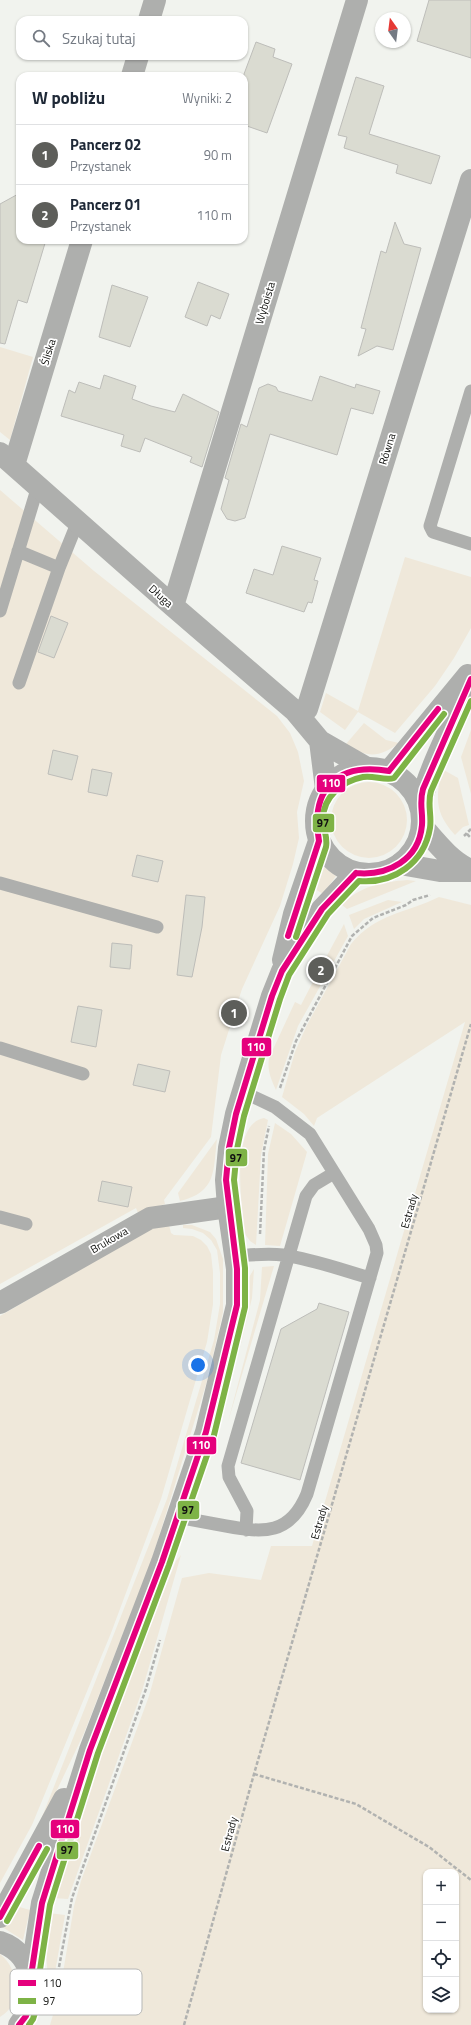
<!DOCTYPE html>
<html lang="pl">
<meta charset="utf-8">
<style>
:root{--surface:#fff;--page:#f6f6f7;--text:#1f2937;--muted:#747a83;--line:#e0e1e3;--accent:#5d5e5a}
body{margin:0;font-family:"Titillium Web",sans-serif;background:var(--page);color:var(--text)}
.controls{position:absolute;right:12px;bottom:12px;display:grid;overflow:hidden;border-radius:8px;box-shadow:0 1px 3px #0004}
.controls button{width:36px;height:36px;display:grid;place-items:center;padding:0;border:0;border-bottom:1px solid var(--line);background:var(--surface);color:var(--text);font:20px sans-serif}
.compass{position:absolute;left:375px;top:12px;width:36px;height:36px;border-radius:50%;background:var(--surface);box-shadow:0 1px 3px #0004;rotate:346deg}
.you{position:absolute;left:198px;top:1365px;width:14px;height:14px;margin:-10px;border:3px solid #fff;border-radius:50%;background:#1a73e8;box-shadow:0 0 0 6px #1a73e833}
.badge{display:grid;place-items:center;width:26px;height:26px;border-radius:50%;background:var(--accent);color:#fff;font-size:13px;font-weight:700}
.pin{position:absolute;translate:-50% -50%;border:2px solid #fff;box-shadow:0 1px 4px #0006}
.list{margin:0;padding:0;list-style:none}
h2{display:flex;justify-content:space-between;align-items:center;height:52px;margin:0;padding:0 16px;font-size:17px}
h2 small{font-size:13px;font-weight:400;color:var(--muted)}
.list li{display:grid;grid-template-columns:26px 1fr auto;gap:12px;align-items:center;box-sizing:border-box;height:60px;padding:0 16px;border-top:1px solid var(--line)}
.list b{display:block;font-size:15px;white-space:nowrap}
.list p{margin:0;font-size:13px;white-space:nowrap;color:var(--muted)}
.list em{font-size:13px;font-style:normal;color:var(--muted)}
.icon{flex:none;width:22px;height:22px;fill:none;stroke:currentColor;stroke-width:2;stroke-linecap:round;stroke-linejoin:round}
.map{position:relative;flex:none;width:471px;height:2025px;overflow:hidden}
.search{position:absolute;background:var(--surface);box-shadow:0 1px 3px #0004;left:16px;top:16px;width:232px;height:44px;display:flex;align-items:center;gap:10px;box-sizing:border-box;padding:0 14px;border-radius:12px;color:var(--muted);font-size:15px}
.panel{position:absolute;background:var(--surface);box-shadow:0 1px 3px #0004;left:16px;top:72px;width:232px;height:172px;border-radius:12px}
.map>svg:first-child{display:block}
</style>
<div class="map">
<svg width="471" height="2025" viewBox="0 0 471 2025">
<rect width="100%" height="100%" fill="#f1f3ee"/>
<!-- green -->
<path fill="#efe8da" fill-rule="evenodd" d="M0,347L33,357L10,440L0,432Z
M0,490L94,571L277,716L290,733L298,752L304,781L297,812L299,838L293,864L280,906L242,989L221,1055L211,1137L164,1200L165,1204L138,1213L136,1208L0,1284Z
M405,557L471,577V628L454,658L435,686L395,733L358,712L345,730L320,712L326,693L358,711Z
M364,723L386,740L399,743C379,758 367,758 346,744Z
M471,730V794L461,757Z
M442,769L458,778L469,825L463,827L455,835C434,812 436,798 442,769Z
M331 820a38 38 0 1 1 76 0a38 38 0 1 1-76 0Z
M320,864L336,876L323,894L312,887Z
M407,880L416,881L347,909L342,905C359,886 383,882 407,880Z
M439,897L471,905V2025H50L60,1991L74,1906L81,1881L149,1696L182,1578L209,1573L261,1580L271,1546H312L465,1022L317,1118L314,1126L304,1114L282,1097L295,1052L307,1025L351,944C375,914 406,913 439,897ZM426,1872H456V2010H426Z
M388,900L402,902L364,919L354,929L349,915Z
M344,924L348,936L298,1026L276,1090C271,1079 267,1070 269,1058L295,1002L301,1005L317,974L321,975L326,966L322,965Z
M264,1118L268,1120L261,1155L256,1245L250,1241L245,1234C242,1208 229,1124 264,1118Z
M275,1123L291,1134L307,1152L280,1246L265,1245L268,1154Z
M217,1139C213,1171 217,1192 180,1201L178,1193Z
M169,1225L171,1233L174,1235L193,1236L201,1240L207,1246L211,1254L213,1272V1304L207,1342L161,1499L111,1633L32,1825L0,1883V1316L152,1228Z
M183,1225H192L210,1232L216,1239L223,1259V1312L207,1381L151,1562L84,1733L31,1845L167,1499L214,1340L220,1304V1273L217,1250L211,1240L203,1233L192,1229L183,1228Z
M274,1266L228,1422L260,1300L262,1267Z
M254,1269L252,1298L240,1348L247,1305L248,1279Z
M181,1555L142,1691L68,1899L53,1898L94,1767L176,1561Z
M16,1906L30,1910L23,1940L2,1927Z
M49,1913L65,1915L50,2001L45,1942Z
M0,1954C19,1969 24,2003 0,2017Z"/>
<!-- building -->
<path fill="#dadbd1" stroke="#bdbdb9" d="M429,0H471V58L417,41Z
M256,42L275,49L273,57L292,64L267,133L244,125V74Z
M356,77L384,86L369,134L440,156L431,184L396,173L398,165L344,148L347,137L338,135Z
M20,193V240H46L27,303L18,300L5,344L0,343V204Z
M395,222L404,244L421,248L393,350L377,346L358,356L366,329L361,328L381,251L386,253Z
M198,282L229,294L220,319L211,315L207,326L185,317Z
M112,285L148,297L130,347L99,337Z
M104,375L136,386L132,399L151,406L175,412L183,394L219,412L202,467L190,462L192,457L145,438L140,452L121,446L124,435L61,416L69,390L75,393L79,382L100,389Z
M320,376L355,388L356,384L380,391L373,414L351,408L337,455L270,434L245,518L235,521L227,519L221,509L229,480L225,478L241,424L247,427L259,388L268,384L276,387L278,391L312,401Z
M282,546L321,558L314,580L318,581L312,603L308,602L304,612L246,593L254,569L273,575Z
M51,616L68,623L54,658L38,652Z
M53,750L78,756L72,780L48,774Z
M92,769L112,773L107,796L88,792Z
M137,855L163,861L158,882L132,876Z
M186,895L205,897L202,927L192,977L177,975Z
M112,943L132,945L130,969L110,967Z
M78,1006L102,1010L96,1047L71,1042Z
M138,1064L170,1071L165,1092L133,1085Z
M102,1181L132,1187L128,1207L98,1201Z
M319,1303L349,1312L300,1480L241,1463L281,1329L317,1309Z"/>
<g fill="none" stroke-linecap="round" stroke-linejoin="round">
<!-- path -->
<path stroke="#b1b2b0" stroke-width="2.5" stroke-dasharray="4 2" stroke-linecap="butt" d="M467,834L471,838
M464,836L471,829
M280,1088L296,1041L352,936L373,918L406,905L413,900L430,895
M260,1234L264,1150L269,1126
M254,1774L356,1804L429,1847L471,1880
M59,1967L72,1898L146,1689L160,1640
M184,2025L254,1774L471,1024"/>
<!-- service -->
<path stroke="#aeafad" stroke-width="13" d="M471,391L430,526L433,532L471,544
M18,551L59,568L78,521
M0,611L38,486
M19,683L59,568
M0,883L157,927
M0,1048L83,1074
M0,1217L26,1224
M236,1256C251,1255 267,1253 283,1255C312,1259 342,1270 370,1278
M177,1517C193,1520 210,1523 226,1526C264,1533 290,1535 307,1494L377,1253L376,1245L369,1229L310,1134L275,1107L243,1092
M246,1530L247,1511L229,1477L228,1466L306,1196L314,1185L334,1173"/>
<!-- minor -->
<path stroke="#aeafad" stroke-width="22" d="M149,20L155,0
M132,76L138,56
M0,453L173,606L295,711L320,741L367,768
M14,465L82,240
M173,606L357,0
M300,716L307,709L471,180
M320,741L326,789
M422,826C436,842 451,862 471,870
M400,864L440,871H471
M0,1303L150,1218L228,1207"/>
<!-- tertiary -->
<path stroke="#aeafad" stroke-width="22" d="M316 821a53 53 0 1 1 106 0a53 53 0 1 1-106 0Z
M389,771L468,675
M420,806C431,761 455,722 471,679
M283,960L294,914L319,841
M0,1917L64,1799
M0,1942C36,1954 40,1998 19,2025
M31,1976L42,1903L90,1750L162,1562L206,1432L237,1305V1269L228,1207L226,1180L229,1148L236,1114L272,996L282,971L322,909L356,873"/>
<defs>
<path id="bus-1" d="M389,771L438,709
M319,841C310,789 337,762 389,771
M356,873C388,876 419,860 422,825C423,811 419,803 423,789L471,679
M288,936L319,841
M0,1917L39,1846
M19,2025L26,2016L32,1996L31,1976L42,1903L90,1750L162,1562L206,1432L237,1305V1269L226,1180L229,1148L236,1114L272,996L282,971L322,909L356,873"/>
<path id="bus-2" d="M296,937L326,847C328,837 323,829 323,819C323,797 342,781 363,777C373,775 385,781 394,778L444,714
M7,1921L47,1849
M29,2025L33,2019L40,1997L39,1976L50,1905L98,1753L169,1565L214,1435L245,1307V1268L234,1180L237,1149L244,1116L280,999L289,975L328,914L359,881C394,884 424,863 430,828C432,815 427,804 431,791L471,701"/>
</defs>
<!-- bus-1 casing -->
<use href="#bus-1" stroke="#fff" stroke-width="9"/>
<!-- bus-2 casing -->
<use href="#bus-2" stroke="#fff" stroke-width="9"/>
<!-- bus-1 -->
<use href="#bus-1" stroke="#e5007d" stroke-width="6"/>
<!-- bus-2 -->
<use href="#bus-2" stroke="#7eb346" stroke-width="6"/>
</g>
<g text-anchor="middle" stroke-width="3.5" stroke-linejoin="round" paint-order="stroke">
<!-- street labels -->
<g font-size="11" fill="#0d0e0b" stroke="#fff">
<text transform="translate(265 303) rotate(-73)" y="4">Wyboista</text>
<text transform="translate(48 352) rotate(-73)" y="4">Śliska</text>
<text transform="translate(387 449) rotate(-73)" y="4">Równa</text>
<text transform="translate(161 596) rotate(42)" y="4">Długa</text>
<text transform="translate(409 1211) rotate(-74)" y="4">Estrady</text>
<text transform="translate(109 1240) rotate(-30)" y="4">Brukowa</text>
<text transform="translate(319 1522) rotate(-74)" y="4">Estrady</text>
<text transform="translate(229 1834) rotate(-75)" y="4">Estrady</text>
</g>
</g>
<!-- legend -->
<rect x="10" y="1969" width="132" height="46" rx="6" fill="#fff" stroke="#b6b7b6" stroke-width="1"/>
<rect x="18" y="1980" width="18" height="6" fill="#e5007d"/>
<rect x="18" y="1998" width="18" height="6" fill="#7eb346"/>
<g font-size="11" fill="#0d0e0b">
<text x="43" y="1987">110</text>
<text x="43" y="2005">97</text>
</g>
<g stroke="#fff" stroke-width="1.5">
<rect x="316" y="774" width="30" height="19" rx="4" fill="#e5007d"/>
<rect x="312" y="813" width="23" height="20" rx="4" fill="#7eb346"/>
<rect x="241" y="1037" width="31" height="20" rx="4" fill="#e5007d"/>
<rect x="225" y="1148" width="23" height="19" rx="4" fill="#7eb346"/>
<rect x="186" y="1436" width="31" height="19" rx="4" fill="#e5007d"/>
<rect x="177" y="1500" width="23" height="20" rx="4" fill="#7eb346"/>
<rect x="50" y="1819" width="30" height="20" rx="4" fill="#e5007d"/>
<rect x="56" y="1841" width="23" height="19" rx="4" fill="#7eb346"/>
</g>
<g font-size="11" text-anchor="middle" font-weight="bold" fill="#fff">
<text x="331" y="787">110</text>
<text x="256" y="1051">110</text>
<text x="201" y="1449">110</text>
<text x="65" y="1833">110</text>
</g>
<g font-size="11" text-anchor="middle" font-weight="bold" fill="#111">
<text x="323" y="827">97</text>
<text x="236" y="1162">97</text>
<text x="188" y="1514">97</text>
<text x="67" y="1854">97</text>
</g>
</svg>
<div class="controls">
<button>+</button>
<button>−</button>
<button><svg class="icon" aria-label="locate" viewBox="0 0 24 24"><circle cx="12" cy="12" r="6"/><path d="M12 2v4M12 18v4M2 12h4M18 12h4"/></svg></button>
<button><svg class="icon" aria-label="layers" viewBox="0 0 24 24"><path d="M12 4l9 5-9 5-9-5zM3 14l9 5 9-5"/></svg></button>
</div>
<svg class="compass" viewBox="-18 -18 36 36"><path d="M0-13l5 13h-10z" fill="#e53935"/><path d="M0 13l5-13h-10z" fill="#747a83"/></svg>
<div class="you"></div>
<div class="pin badge" style="left:234px;top:1013px">1</div>
<div class="pin badge" style="left:321px;top:970px">2</div>
<div class="search"><svg class="icon" aria-label="search" viewBox="0 0 24 24"><circle cx="10" cy="10" r="6"/><path d="M15 15l6 6"/></svg>Szukaj tutaj</div>
<section class="panel">
<h2>W pobliżu<small>Wyniki: 2</small></h2>
<ul class="list">
<li><span class="badge">1</span><div><b>Pancerz 02</b><p>Przystanek</p></div><em>90 m</em></li>
<li><span class="badge">2</span><div><b>Pancerz 01</b><p>Przystanek</p></div><em>110 m</em></li>
</ul>
</section>
</div>
